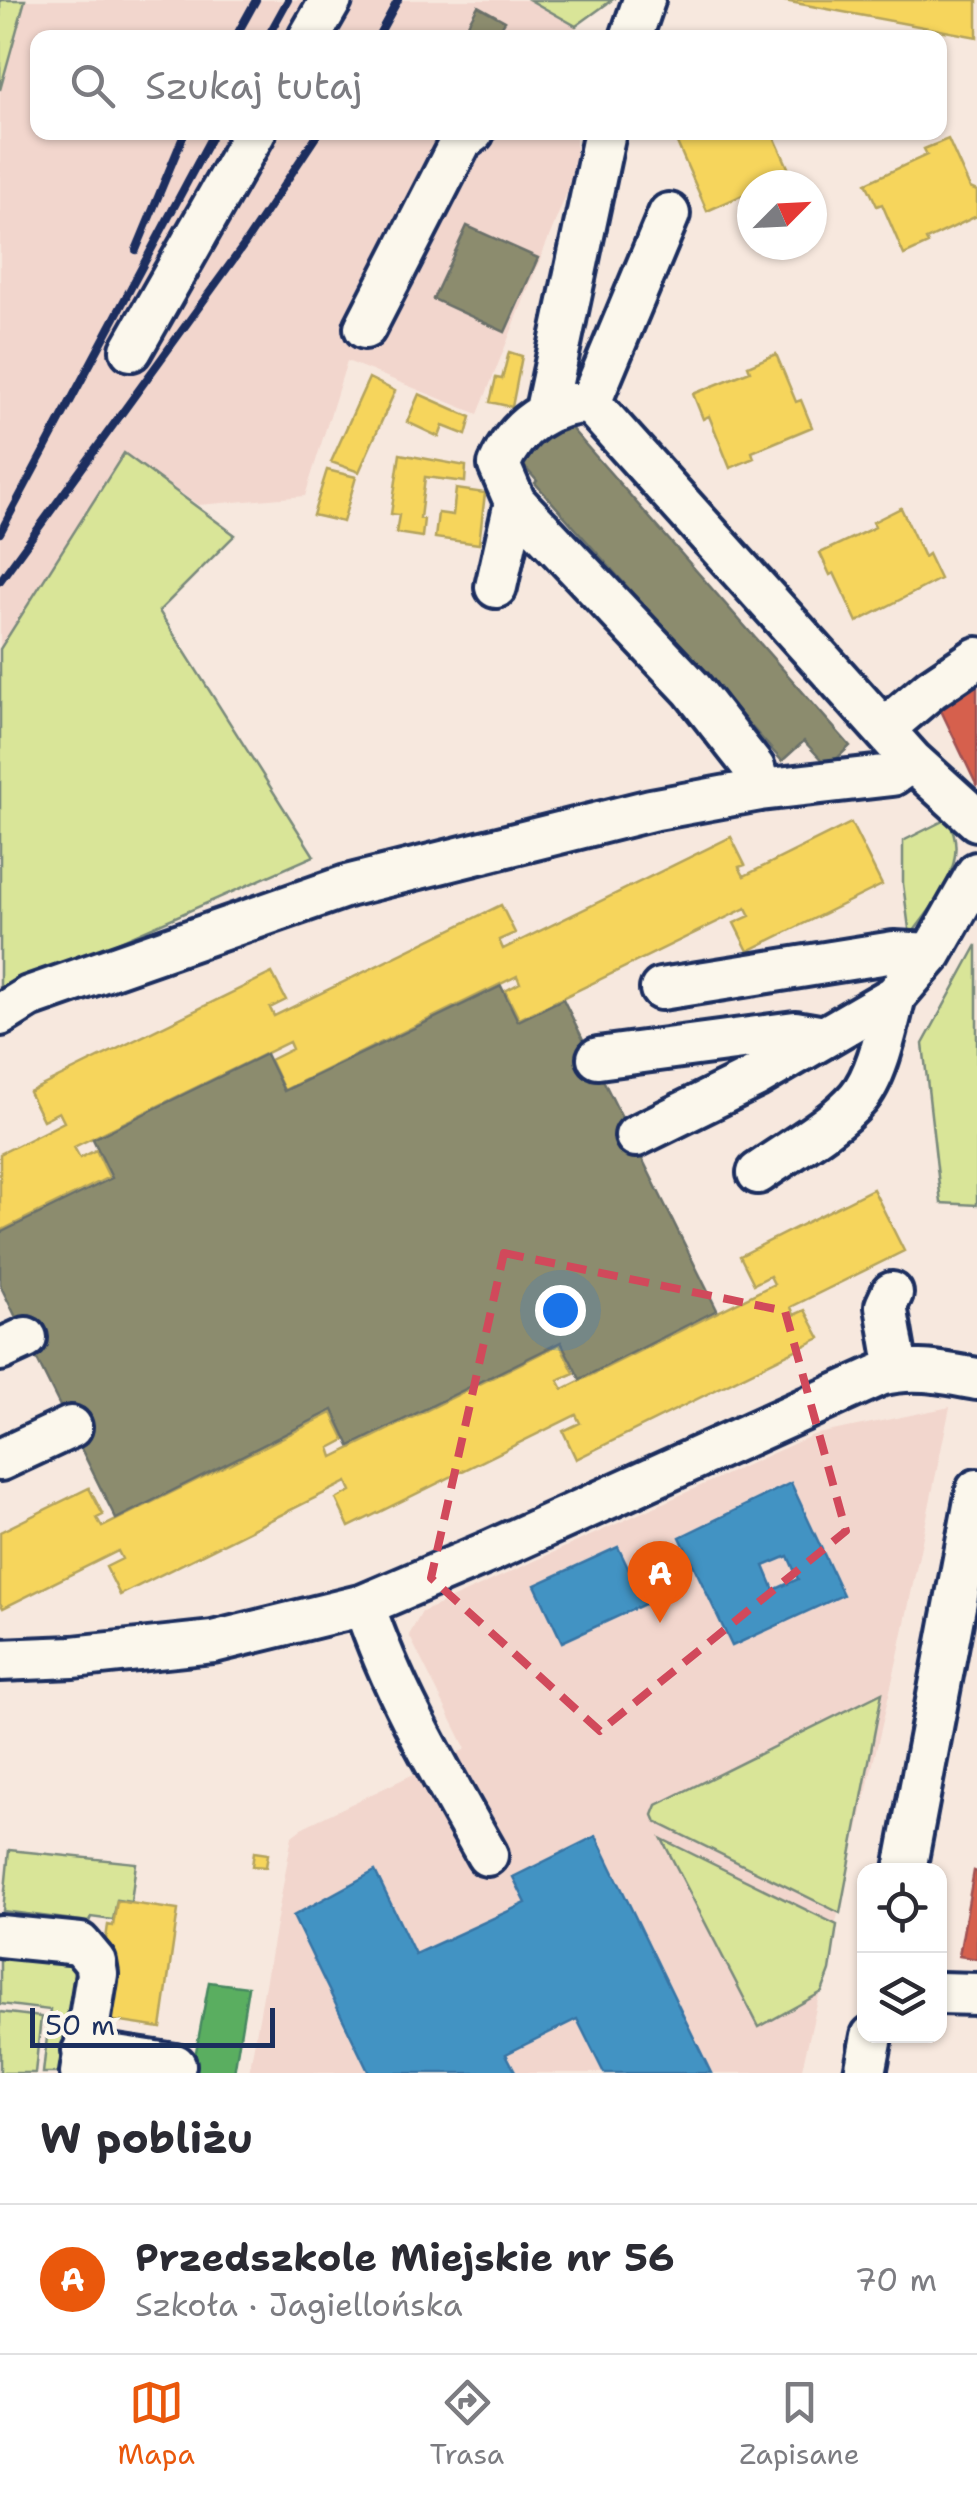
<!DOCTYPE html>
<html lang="pl">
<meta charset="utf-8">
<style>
:root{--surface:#fff;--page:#f7f7f7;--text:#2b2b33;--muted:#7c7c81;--line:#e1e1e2;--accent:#ea580c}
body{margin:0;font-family:"Shantell Sans",sans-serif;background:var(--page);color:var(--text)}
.controls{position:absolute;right:30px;bottom:30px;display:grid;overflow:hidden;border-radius:20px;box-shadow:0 2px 8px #0004}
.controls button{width:90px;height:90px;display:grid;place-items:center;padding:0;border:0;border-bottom:2px solid var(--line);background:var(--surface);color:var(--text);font:50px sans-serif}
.compass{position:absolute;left:737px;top:170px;width:90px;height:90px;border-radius:50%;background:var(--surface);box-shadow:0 2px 8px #0004;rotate:66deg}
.scale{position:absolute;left:30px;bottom:25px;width:245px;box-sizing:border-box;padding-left:10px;border:5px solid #1b2f5e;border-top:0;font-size:28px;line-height:35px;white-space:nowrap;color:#1b2f5e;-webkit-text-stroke:8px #fbf7ec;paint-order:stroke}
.you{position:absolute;left:560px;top:1310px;width:35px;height:35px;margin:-25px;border:8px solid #fff;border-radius:50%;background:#1a73e8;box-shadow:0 0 0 15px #1a73e833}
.badge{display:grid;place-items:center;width:65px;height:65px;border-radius:50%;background:var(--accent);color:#fff;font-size:32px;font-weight:700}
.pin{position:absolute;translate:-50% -82px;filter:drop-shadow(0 2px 5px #0008)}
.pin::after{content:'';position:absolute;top:52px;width:35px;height:30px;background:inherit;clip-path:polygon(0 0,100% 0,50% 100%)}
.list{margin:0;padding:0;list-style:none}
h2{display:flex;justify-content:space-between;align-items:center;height:130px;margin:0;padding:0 40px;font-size:42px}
h2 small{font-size:32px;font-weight:400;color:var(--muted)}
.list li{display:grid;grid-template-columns:65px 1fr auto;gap:30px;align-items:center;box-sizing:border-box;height:150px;padding:0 40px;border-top:2px solid var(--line)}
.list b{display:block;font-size:38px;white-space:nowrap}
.list p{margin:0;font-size:32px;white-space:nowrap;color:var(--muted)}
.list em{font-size:32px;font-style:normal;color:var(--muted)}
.icon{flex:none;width:55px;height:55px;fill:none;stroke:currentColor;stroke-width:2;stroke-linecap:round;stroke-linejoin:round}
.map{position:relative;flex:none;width:977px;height:2073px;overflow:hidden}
.search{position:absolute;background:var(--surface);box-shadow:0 2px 8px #0004;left:30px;right:30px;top:30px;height:110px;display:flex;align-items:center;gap:25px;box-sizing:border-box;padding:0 35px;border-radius:20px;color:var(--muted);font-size:38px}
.sheet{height:280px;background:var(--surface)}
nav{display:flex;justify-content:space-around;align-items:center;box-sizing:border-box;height:140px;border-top:2px solid var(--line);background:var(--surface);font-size:28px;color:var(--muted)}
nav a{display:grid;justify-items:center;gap:5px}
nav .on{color:var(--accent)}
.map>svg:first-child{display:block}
</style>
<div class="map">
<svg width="977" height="2073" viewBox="0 0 977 2073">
<rect width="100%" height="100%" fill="#f7e8de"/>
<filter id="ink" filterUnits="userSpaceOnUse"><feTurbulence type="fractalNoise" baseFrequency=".01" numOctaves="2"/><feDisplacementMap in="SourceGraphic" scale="20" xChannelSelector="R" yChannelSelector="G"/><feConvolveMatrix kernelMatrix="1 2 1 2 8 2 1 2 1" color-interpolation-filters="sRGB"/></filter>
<g filter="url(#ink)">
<!-- built -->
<path fill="#f2d6cd" d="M25,0H530L576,26V38H38V132L576,133V170L478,414L347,361L305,496L198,505L124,454L0,649V90Z
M950,1407L898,1656L801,2073H249L292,1836L305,1826L466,1749L409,1635L422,1612L813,1435Z"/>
<!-- green -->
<path fill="#d9e598" stroke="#7a8a7b" stroke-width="2.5" d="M0,0H25L0,90Z
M530,0H612L576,26Z
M124,453L235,535L159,611L314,856L0,994V649Z
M947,819C973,858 934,905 910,936L903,884V841Z
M977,945V1205L941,1203L923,1044Z
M882,1693L840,1913L656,1822L653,1815L657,1805Z
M662,1839L837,1925L830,1971L822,1992L759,2027Z
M9,1850L136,1863L131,1902L117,1900L113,1920L91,1917L89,1922L3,1911Z
M0,1950L69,1962L81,1975L73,2073H43L50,2010L0,2004Z
M0,2012L41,2017L35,2073H0Z"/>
<!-- homes -->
<path fill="#f6d55c" stroke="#b4a35d" stroke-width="2.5" d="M779,0H977V37Z
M687,132H772L791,174L765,185H752V191L707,211L675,138Z
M948,139L970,188L977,191V216L926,240L928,244L904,255L882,204L877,206L866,183L927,155L924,149Z
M509,352L522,356L512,407L490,402L496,378L502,379Z
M776,354L796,402L801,400L812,427L752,452L754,458L730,468L709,416L703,419L693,394L750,371L748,366Z
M369,378L395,391L359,472L331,462Z
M419,394L471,417L466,435L443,426L439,437L407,422Z
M400,454L466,466L465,482L425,477L420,518L424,519L422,537L396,533L399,515L391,514Z
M327,470L356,477L343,522L313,515Z
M456,489L485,493L479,544L435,538L438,513L453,515Z
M901,508L924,557L928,554L940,579L857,622L834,573L830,575L820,553L875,527L873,522Z
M851,823L882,885L748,951L734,923L750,916L746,908L519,1019L505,991L520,983L517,976L284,1090L270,1060L292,1049L289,1042L74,1147L80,1158L96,1150L109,1177L0,1231V1154L64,1122L59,1112L43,1120L29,1092L272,973L286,1000L270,1008L274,1016L501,905L515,933L499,940L503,949L731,837L745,865L739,867L744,876Z
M873,1189L904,1251L791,1307L794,1315L805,1310L820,1338L576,1459L563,1431L580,1423L576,1415L349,1527L336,1499L351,1491L347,1482L120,1595L106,1567L122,1559L118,1551L3,1608L0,1603V1532L89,1488L103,1515L97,1518L102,1527L332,1413L345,1440L330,1448L333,1457L560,1344L574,1373L558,1380L563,1389L774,1284L770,1276L754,1284L740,1256Z
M254,1852L268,1854L266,1867L252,1866Z
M117,1901L178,1910L161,2028L108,2020L104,1953L108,1925L113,1926Z"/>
<!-- shops -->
<path fill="#d6604d" stroke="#9e5152" stroke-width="2.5" d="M977,683V786L937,702Z
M974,1871L977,1872V1959L959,1956Z"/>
<!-- schools -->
<path fill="#4393c3" stroke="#3775a5" stroke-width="2.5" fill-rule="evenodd" d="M791,1483L843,1595L732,1646L680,1537ZM788,1556L798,1579L774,1590L764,1566Z
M618,1547L645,1604L562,1642L535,1585Z
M596,1836L711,2073H604L577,2019L506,2054L516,2073H369L293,1916L375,1871L415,1954L526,1903L513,1877Z"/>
<!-- public -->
<path fill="#5aae61" stroke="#478860" stroke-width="2.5" d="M209,1982L248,1987L234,2073H192Z"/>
<!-- industry -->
<path fill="#8c8c6e" stroke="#6a7069" stroke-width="2.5" d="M478,6L505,21L495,38H460Z
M467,226L538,258L505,332L433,299Z
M563,419L850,746L828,767L804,741L782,761L535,483L537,481L518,459Z
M501,986L518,1021L563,999L717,1310L580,1379L561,1342L350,1446L333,1410L116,1519L0,1285V1233L112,1178L93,1139L266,1054L284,1091Z"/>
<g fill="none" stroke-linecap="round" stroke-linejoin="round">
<defs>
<path id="minor" d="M309,38L331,0
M631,38L644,0
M365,328L461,141L473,132
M131,350L255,132
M590,403L669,214
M546,410L605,132
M496,587L515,502
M885,728L931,689L977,658
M760,790L754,768L692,689L515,502L499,465C516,426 549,403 590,403L912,761L977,820
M661,989L894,952L931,954
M0,1015L29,997L347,886L651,810L760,790L892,775L912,761
M598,1058L795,1032L824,1037
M636,1136L756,1077L895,996L931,954L977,873
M758,1173C790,1150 832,1128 858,1098C878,1075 887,1026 895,996
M892,1293L886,1306L897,1370
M0,1350L26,1338
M0,1460L71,1427
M364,1605C393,1693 442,1775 487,1855
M0,1660L73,1657L213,1642L364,1605L491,1551L880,1375C913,1366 944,1373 977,1379
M905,1870L977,1490
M0,1936L80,1944L95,1962L97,1974L81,2073
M940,1993L977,1994
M83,2051L175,2065
M865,2073L872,2036"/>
</defs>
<!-- minor casing -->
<use href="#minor" stroke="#1b2f5e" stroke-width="48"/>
<!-- minor -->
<use href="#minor" stroke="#fbf7ec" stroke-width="40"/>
<!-- rail -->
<path stroke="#1b2f5e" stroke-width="8" d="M235,38L256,0
M267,38L288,0
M377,38L398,0
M136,250L185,132
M0,533L214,132
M0,581L244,245L319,132"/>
</g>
</g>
<!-- marked area -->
<path fill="none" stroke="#d1495b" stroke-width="8" stroke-dasharray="20 12" stroke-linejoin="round" d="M504,1253L785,1311L846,1531L600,1731L431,1578Z"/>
</svg>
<div class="controls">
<button><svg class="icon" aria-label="locate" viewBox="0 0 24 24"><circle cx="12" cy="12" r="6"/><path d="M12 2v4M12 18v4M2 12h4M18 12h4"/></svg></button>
<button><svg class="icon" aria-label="layers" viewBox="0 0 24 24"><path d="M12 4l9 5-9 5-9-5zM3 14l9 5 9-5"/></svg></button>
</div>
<svg class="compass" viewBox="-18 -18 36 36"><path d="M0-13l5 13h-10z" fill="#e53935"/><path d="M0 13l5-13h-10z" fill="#7c7c81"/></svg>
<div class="scale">50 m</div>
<div class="you"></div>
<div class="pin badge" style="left:660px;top:1623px">A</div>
<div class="search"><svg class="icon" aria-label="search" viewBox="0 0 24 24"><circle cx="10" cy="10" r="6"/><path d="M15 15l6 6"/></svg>Szukaj tutaj</div>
</div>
<section class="sheet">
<h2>W pobliżu<small></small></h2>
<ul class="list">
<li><span class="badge">A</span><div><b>Przedszkole Miejskie nr 56</b><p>Szkoła · Jagiellońska</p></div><em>70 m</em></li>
</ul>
</section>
<nav>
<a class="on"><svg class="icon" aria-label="map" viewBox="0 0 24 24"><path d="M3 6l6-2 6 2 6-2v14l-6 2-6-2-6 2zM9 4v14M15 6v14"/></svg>Mapa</a>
<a><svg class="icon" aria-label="directions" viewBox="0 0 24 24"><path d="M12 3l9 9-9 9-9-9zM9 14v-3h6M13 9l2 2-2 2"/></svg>Trasa</a>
<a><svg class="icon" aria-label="saved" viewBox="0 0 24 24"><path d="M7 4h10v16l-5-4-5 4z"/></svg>Zapisane</a>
</nav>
